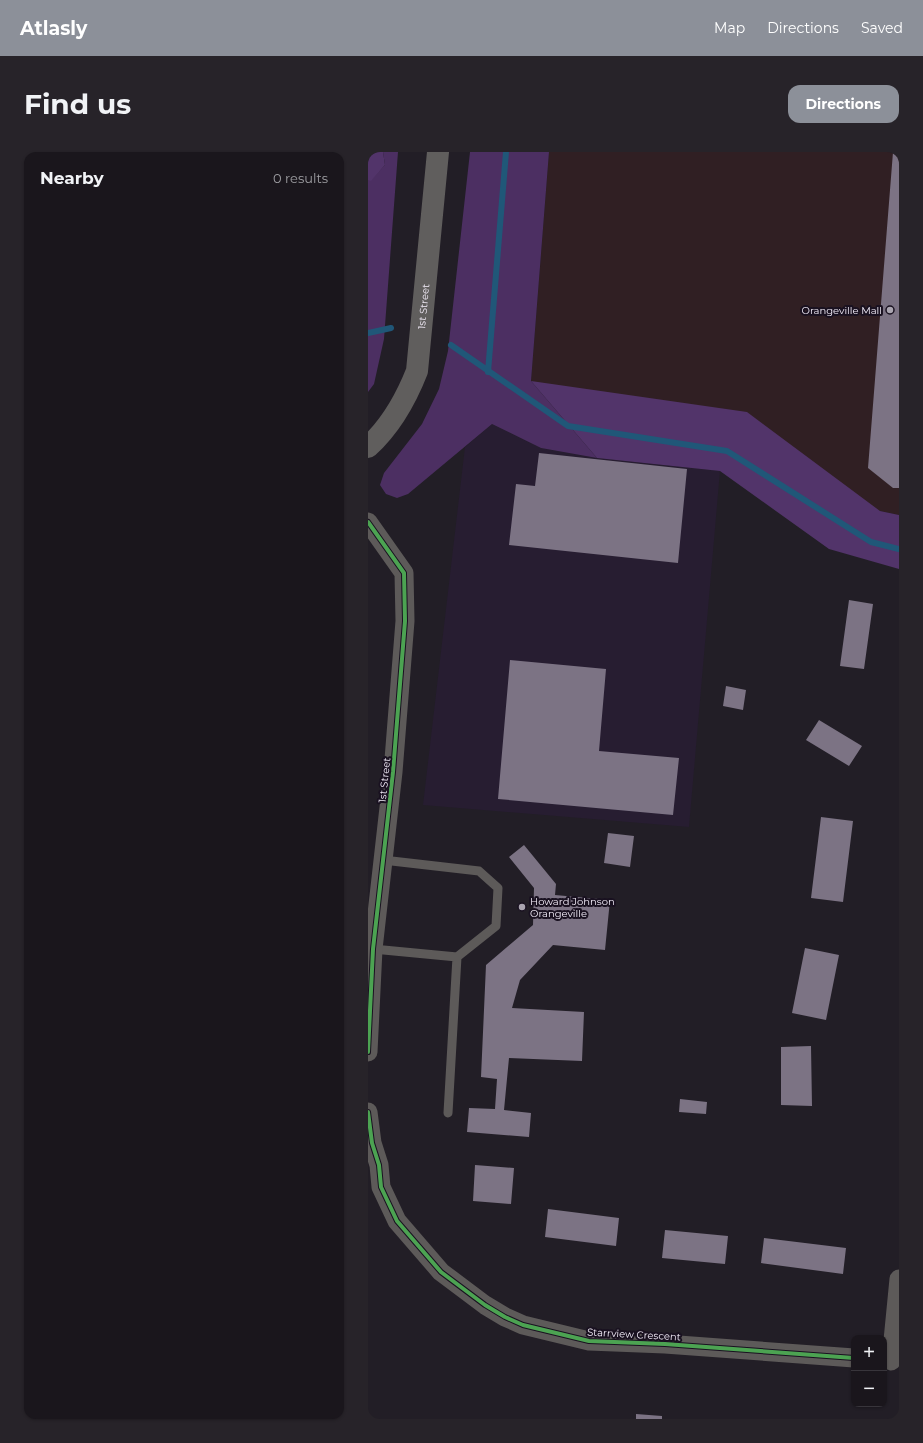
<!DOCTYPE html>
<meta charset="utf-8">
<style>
:root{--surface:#1a161c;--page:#272329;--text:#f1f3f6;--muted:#9f9fa3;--line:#38353b;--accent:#8c9099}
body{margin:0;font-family:Montserrat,sans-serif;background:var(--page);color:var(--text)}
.controls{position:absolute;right:12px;bottom:12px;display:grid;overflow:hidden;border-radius:8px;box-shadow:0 1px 3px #0004}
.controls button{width:36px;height:36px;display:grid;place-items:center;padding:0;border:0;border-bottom:1px solid var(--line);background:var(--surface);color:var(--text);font:20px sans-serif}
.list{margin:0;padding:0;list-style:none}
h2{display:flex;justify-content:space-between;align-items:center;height:52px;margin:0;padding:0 16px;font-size:17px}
h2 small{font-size:13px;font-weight:400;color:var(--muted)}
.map{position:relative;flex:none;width:531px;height:1267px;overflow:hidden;border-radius:12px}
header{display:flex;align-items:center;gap:24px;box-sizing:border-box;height:56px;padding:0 20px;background:var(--accent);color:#fff}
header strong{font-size:19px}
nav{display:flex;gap:22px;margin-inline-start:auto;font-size:14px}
.intro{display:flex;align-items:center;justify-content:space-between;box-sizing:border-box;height:96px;padding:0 24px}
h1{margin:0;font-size:28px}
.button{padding:10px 18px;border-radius:12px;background:var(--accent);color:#fff;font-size:14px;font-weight:700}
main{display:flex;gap:24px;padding:0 24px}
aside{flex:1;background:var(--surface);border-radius:12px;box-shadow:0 1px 3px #0004}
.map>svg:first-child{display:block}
</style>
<header>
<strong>Atlasly</strong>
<nav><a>Map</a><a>Directions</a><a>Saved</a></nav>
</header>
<div class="intro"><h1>Find us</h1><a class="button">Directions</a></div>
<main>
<aside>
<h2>Nearby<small>0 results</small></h2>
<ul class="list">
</ul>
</aside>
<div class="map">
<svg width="531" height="1267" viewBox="0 0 531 1267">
<rect width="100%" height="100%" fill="#221e26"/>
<!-- commercial -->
<path fill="#301f23" d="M181,0H531V363L512,359L163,229Z"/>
<!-- built -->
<path fill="#271d31" d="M124,272L173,296L229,306L352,319L321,675L55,653L97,295Z"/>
<!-- green -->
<path fill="#4c2f62" d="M15,0H30L16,187L6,232L0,240V28H3L17,13Z
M102,0H181L163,229L229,306L173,296L124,272L40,342L29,346L18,342L12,333L16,321L54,272L71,237L80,199Z"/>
<!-- forest -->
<path fill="#52346a" d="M0,0H15L17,13L3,29L0,28Z
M163,229L379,260L512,359L531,363V417L461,397L352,319L229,306Z"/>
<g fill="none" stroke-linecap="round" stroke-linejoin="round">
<!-- stream -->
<path stroke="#205778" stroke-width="6" d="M0,181L23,176
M83,193L200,274L359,299L503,390L531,397
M120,220L138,0"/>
</g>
<!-- building -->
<path fill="#7c7384" d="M525,0H531V336H525L500,316Z
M171,301L319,317L310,411L141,393L148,332L167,334Z
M481,448L505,452L496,517L472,514Z
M142,508L238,517L231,599L311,606L305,663L130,647Z
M358,534L378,538L375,558L355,554Z
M451,568L494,594L481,614L438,588Z
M453,665L485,669L475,750L443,746Z
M240,681L266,684L262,715L236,711Z
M156,693L188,732L187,743L242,748L237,798L185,793L152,828L144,856L216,860L214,909L141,906L136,958L163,961L161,985L99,980L101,956L127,957L129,927L113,925L118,813L165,773L166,736L141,705Z
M437,796L471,803L458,868L424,861Z
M443,894L444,954L413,953V895Z
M312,947L339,950L338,962L311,960Z
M107,1013L146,1016L143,1052L105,1049Z
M180,1057L251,1066L248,1094L177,1085Z
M297,1078L360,1084L357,1112L294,1106Z
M396,1086L478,1096L475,1122L393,1111Z
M268,1262L294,1264V1267H268Z"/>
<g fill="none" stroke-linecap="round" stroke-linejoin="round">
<!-- service -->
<path stroke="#5d5a59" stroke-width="9" d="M15,708L111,719L130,736L128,774L89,805L80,961
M5,797L89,805"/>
<!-- minor -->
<path stroke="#5d5a59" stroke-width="19" d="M0,370L36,421L37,469L25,620L5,797L0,900
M0,960L4,991L11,1013L13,1035L29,1069L73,1120L117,1153L137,1165L155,1173L221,1189L297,1192L486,1206
M523,1209L531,1127"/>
<!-- secondary -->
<path stroke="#605e5d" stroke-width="22" id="s1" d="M0,295C23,274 38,247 49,219L70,0"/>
<defs>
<path id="cycleway" d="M0,370L36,421L37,469L25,620L5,797L0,900
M0,960L4,991L11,1013L13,1035L29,1069L73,1120L117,1153L137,1165L155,1173L221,1189L297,1192L486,1206"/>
</defs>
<!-- cycleway casing -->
<use href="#cycleway" stroke="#191120" stroke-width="6"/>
<!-- cycleway -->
<use href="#cycleway" stroke="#4ca352" stroke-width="4"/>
</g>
<!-- markers -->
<g fill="#aaa5b0" stroke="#191120" stroke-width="1.5">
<circle cx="522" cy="158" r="4"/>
<circle cx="154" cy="755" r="4"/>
</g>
<g text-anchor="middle" stroke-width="4" stroke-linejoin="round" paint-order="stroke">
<!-- street labels -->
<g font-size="10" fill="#f4eefa" stroke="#191120">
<text dy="4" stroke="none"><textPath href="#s1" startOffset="156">1st Street</textPath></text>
<text transform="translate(16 628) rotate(-84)" y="4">1st Street</text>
<text transform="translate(266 1182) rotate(3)" y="4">Starrview Crescent</text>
</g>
<!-- poi labels -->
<g font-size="10" fill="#f4eefa" stroke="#191120" text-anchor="end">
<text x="514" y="162">Orangeville Mall</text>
<text x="162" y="753" text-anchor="start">Howard Johnson<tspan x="162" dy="12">Orangeville</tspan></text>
</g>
</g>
</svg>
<div class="controls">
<button>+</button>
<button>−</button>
</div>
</div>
</main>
